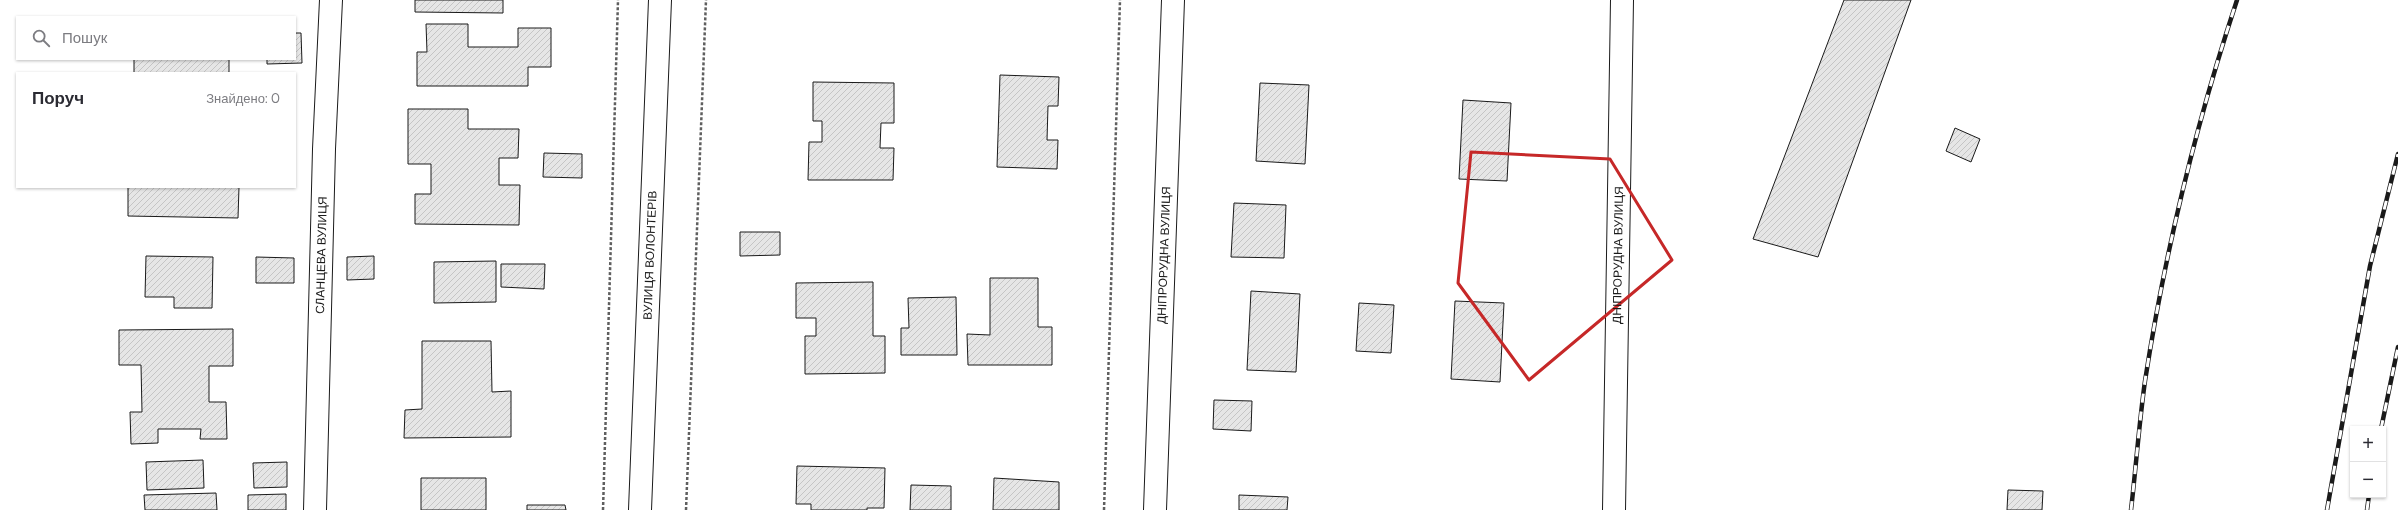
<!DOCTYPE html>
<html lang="uk">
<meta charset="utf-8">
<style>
:root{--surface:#fff;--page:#f2f2f3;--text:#2b2b33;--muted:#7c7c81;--line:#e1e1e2}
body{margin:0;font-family:"DM Sans",sans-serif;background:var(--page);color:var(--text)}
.controls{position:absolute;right:12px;bottom:12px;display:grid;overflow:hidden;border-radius:0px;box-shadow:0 1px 3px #0004}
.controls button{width:36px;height:36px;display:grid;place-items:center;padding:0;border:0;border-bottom:1px solid var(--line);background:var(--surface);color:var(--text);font:20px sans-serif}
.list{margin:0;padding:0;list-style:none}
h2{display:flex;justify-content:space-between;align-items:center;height:52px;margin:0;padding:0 16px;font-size:17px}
h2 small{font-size:13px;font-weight:400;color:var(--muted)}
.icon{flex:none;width:22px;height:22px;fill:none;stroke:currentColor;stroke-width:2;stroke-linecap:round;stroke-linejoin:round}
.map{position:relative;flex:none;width:2398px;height:510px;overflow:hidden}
.search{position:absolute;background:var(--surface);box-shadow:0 1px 3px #0004;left:16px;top:16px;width:280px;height:44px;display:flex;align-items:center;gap:10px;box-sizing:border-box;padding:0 14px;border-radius:0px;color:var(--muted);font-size:15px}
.panel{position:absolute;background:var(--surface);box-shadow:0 1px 3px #0004;left:16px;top:72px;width:280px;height:116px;border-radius:0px}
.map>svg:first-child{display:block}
</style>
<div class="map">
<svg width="2398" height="510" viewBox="0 0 2398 510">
<defs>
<pattern id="building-hatch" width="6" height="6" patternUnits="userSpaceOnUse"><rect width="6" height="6" fill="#e6e6e6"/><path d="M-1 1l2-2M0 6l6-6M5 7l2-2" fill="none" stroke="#c5c5c5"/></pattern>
</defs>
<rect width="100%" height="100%" fill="#fff"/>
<!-- building -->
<path fill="url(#building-hatch)" stroke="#1a1a1a" d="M415,0H503V13L415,12Z
M1844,0H1911L1818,257L1753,239Z
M426,24H468V47H518V28H551V67H528V86H417V52H427Z
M295,33H301L302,63L267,64V59H295Z
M134,59H229V73H134Z
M1000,75L1059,77L1058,106H1048L1047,140H1058L1057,169L997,167Z
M813,82L894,83V123H881L880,148H894L893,180H808L809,142H822V121H813Z
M1260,83L1309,85L1305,164L1256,161Z
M1463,100L1511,103L1507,181L1459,179Z
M408,109H468V129H519L518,158H499V185H520L519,225L415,224V194H431V164H408Z
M1955,128L1980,139L1971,162L1946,151Z
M544,153L582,154V178L543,177Z
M128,187H239L238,218L128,216Z
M1234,203L1286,205L1284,258L1231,257Z
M740,232H780V255L740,256Z
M146,256L213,257L212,308H174V297H145Z
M374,256V279L347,280V257Z
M256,257L294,258V283H256Z
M496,261V302L434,303V262Z
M501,264H545L544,289L501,287Z
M990,278H1038V327H1052V365H968L967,334L990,335Z
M873,282V336H885V373L805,374V336H816V318H796V283Z
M1251,291L1300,294L1296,372L1247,370Z
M956,297L957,355H901V328H909L908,298Z
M1455,301L1504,303L1500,382L1451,379Z
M1359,303L1394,305L1391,353L1356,351Z
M233,329V366H209V402H226L227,439H200L201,429H158V443L131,444L130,412H142L141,365H119V330Z
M422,341H491L492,392L511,391V437L404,438L405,410L422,409Z
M1214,400L1252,401L1251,431L1213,429Z
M203,460L204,488L147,490L146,462Z
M287,462V487L254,488L253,463Z
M797,466L885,468L884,508H867V510H811V504H796Z
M421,478H486V510H421Z
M994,478L1059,482V510H993Z
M911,485L951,486V510H910Z
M2008,490L2043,491L2042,510H2007Z
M216,493L217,510H145L144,495Z
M286,494V510H248V495Z
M1239,495L1288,497L1287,510H1239Z
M527,505H565L566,510H527Z"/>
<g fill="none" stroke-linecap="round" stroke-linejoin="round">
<defs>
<g id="minor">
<path id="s1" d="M315,510L324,149L331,0"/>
<path id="s2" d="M640,510L660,0"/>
<path id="s3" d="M1155,510L1173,0"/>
<path id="s4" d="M1614,510L1622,0"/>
</g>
</defs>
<!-- minor casing -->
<use href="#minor" stroke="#1a1a1a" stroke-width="24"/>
<!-- path -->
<path stroke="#5f5f5f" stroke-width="2.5" stroke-dasharray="3 2" stroke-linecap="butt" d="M603,510L618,0
M686,510L706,0
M1104,510L1120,0"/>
<!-- minor -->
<use href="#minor" stroke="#fff" stroke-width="22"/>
<defs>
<path id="rail" d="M2381,429L2398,347
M2131,510C2136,467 2139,424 2145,381C2165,252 2196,124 2237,0
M2327,510L2370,266L2398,154
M2367,510L2369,495"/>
</defs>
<!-- rail casing -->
<use href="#rail" stroke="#1a1a1a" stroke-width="4.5"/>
<!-- rail -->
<use href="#rail" stroke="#fff" stroke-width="3" stroke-dasharray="9" stroke-linecap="butt"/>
</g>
<!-- marked area -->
<path fill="none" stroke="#c62828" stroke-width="3" stroke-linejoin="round" d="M1471,152L1610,159L1672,260L1529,380L1458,283Z"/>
<g text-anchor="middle" stroke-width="3" stroke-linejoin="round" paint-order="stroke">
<!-- street labels -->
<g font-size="12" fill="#1a1a1a" stroke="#fff">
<text dy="4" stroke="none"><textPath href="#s1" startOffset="255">СЛАНЦЕВА ВУЛИЦЯ</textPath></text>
<text dy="4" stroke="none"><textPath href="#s2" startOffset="255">ВУЛИЦЯ ВОЛОНТЕРІВ</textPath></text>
<text dy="4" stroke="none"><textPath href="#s3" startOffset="255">ДНІПРОРУДНА ВУЛИЦЯ</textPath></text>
<text dy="4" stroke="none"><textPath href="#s4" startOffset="255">ДНІПРОРУДНА ВУЛИЦЯ</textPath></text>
</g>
</g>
</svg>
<div class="controls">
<button>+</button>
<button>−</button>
</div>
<div class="search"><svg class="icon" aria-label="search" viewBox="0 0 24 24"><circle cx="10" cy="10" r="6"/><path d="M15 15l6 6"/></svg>Пошук</div>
<section class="panel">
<h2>Поруч<small>Знайдено: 0</small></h2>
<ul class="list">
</ul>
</section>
</div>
